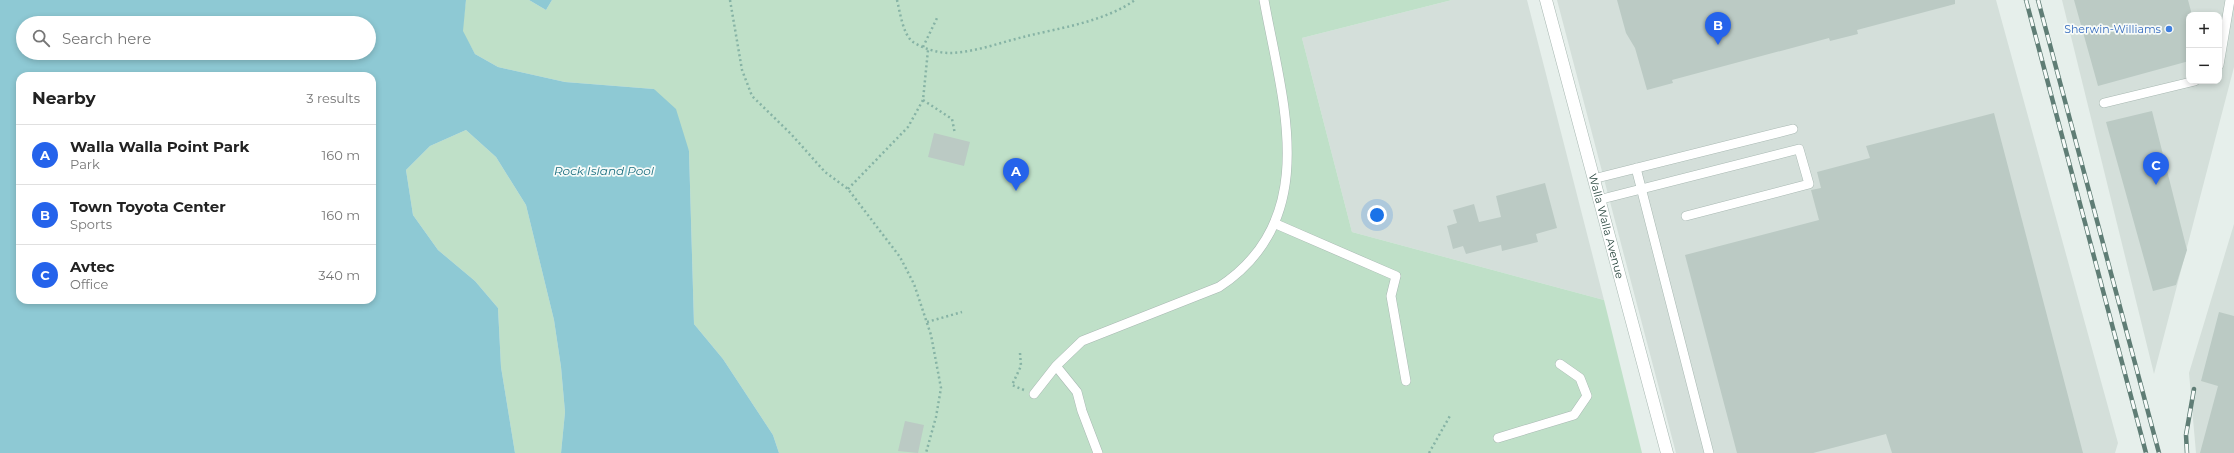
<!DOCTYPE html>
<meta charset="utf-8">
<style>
:root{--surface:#fff;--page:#f2f2f2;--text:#222;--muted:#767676;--line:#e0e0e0;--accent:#2563eb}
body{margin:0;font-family:Montserrat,sans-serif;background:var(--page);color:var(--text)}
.controls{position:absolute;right:12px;top:12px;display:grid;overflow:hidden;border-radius:8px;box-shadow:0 2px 6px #0003}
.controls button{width:36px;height:36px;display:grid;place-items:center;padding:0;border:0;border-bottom:1px solid var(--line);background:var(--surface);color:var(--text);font:20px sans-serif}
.you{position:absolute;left:1377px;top:215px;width:14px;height:14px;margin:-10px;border:3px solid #fff;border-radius:50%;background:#1a73e8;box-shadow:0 0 0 6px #1a73e833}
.badge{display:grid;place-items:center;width:26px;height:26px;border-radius:50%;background:var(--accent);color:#fff;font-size:13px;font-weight:700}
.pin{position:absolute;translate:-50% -33px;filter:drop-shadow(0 1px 2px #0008)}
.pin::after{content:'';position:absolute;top:21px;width:14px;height:12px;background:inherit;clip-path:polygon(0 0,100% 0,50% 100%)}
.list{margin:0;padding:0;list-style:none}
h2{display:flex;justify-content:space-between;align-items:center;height:52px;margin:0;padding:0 16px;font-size:17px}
h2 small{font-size:13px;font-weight:400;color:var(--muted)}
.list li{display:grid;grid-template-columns:26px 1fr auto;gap:12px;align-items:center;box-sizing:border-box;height:60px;padding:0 16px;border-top:1px solid var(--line)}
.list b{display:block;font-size:15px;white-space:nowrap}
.list p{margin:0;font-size:13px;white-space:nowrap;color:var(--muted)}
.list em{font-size:13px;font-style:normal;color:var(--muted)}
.icon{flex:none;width:22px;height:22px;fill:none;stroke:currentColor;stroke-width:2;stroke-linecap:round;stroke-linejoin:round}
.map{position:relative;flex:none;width:2234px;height:453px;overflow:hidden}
.search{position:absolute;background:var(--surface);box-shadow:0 2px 6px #0003;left:16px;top:16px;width:360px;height:44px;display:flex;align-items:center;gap:10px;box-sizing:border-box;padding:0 14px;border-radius:22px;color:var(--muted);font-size:15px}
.panel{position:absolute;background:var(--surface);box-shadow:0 2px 6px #0003;left:16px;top:72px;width:360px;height:232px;border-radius:12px}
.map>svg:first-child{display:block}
</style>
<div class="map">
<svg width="2234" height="453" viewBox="0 0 2234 453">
<rect width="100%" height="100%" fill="#e6efeb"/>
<!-- built -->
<path fill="#d4dfda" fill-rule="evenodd" d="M1452,0H1527L1604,300L1352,232L1302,38Z
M1557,0H1996L2118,443L2115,453H1676Z
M2062,0H2234V67L2154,374ZM2189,15H2219V81H2189Z
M2234,224V453H2196L2189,373Z"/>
<!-- green -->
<path fill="#bfe0c8" d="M466,0H529L546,10L552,0H1452L1302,38L1352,232L1604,300L1642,453H779L773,435L723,359L694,324L689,151L654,89L565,82L498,67L475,54L462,31Z
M466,130L496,157L526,205L554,320L561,367L565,412L561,453H515L501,367L498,308L475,281L438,250L413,215L406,170L430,146Z"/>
<!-- water -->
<path fill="#8ec9d4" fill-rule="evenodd" d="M0,0H466L463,31L475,54L498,67L565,82L654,89L676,109L689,151L694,324L723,359L773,435L779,453H561L565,412L561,367L554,320L526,205L496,157L466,130L430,146L406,170L413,215L438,250L475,281L498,308L501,367L515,453H0ZM23,23H369V53H23ZM20,76H372V300H20Z
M529,0H552L546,10Z"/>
<!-- building -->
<path fill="#bbcac4" d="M1617,0H1955V4L1857,30L1858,34L1830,41L1829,38L1672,80L1673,83L1647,90L1635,48L1626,33Z
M2074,0H2188L2192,15H2189V61L2098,86Z
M2152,111L2187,250L2176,285L2153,291L2106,122Z
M1994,113L2083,453H1892L1886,434L1813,453H1737L1685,255L1819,220L1811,190L1821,188L1817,172L1870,158L1866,146Z
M934,133L970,142L964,166L928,157Z
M1545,183L1557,228L1536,234L1538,242L1502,251L1501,245L1466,254L1463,246L1453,249L1447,226L1457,223L1453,210L1474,204L1479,222L1501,217L1496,196Z
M2219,312L2234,316V453H2200L2218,386L2201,381Z
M905,421L924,425L918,453L898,451Z"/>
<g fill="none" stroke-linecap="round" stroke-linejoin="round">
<defs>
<path id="service" d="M2219,65L2230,0
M2104,103L2195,81
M1636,168L1709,453
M1593,179L1793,129
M1598,200L1799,149L1809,184L1686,216
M1276,224L1396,276L1391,296L1406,381
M1056,366L1077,392L1082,411L1098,453
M1034,394L1056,366L1082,341L1219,287C1323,219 1282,100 1264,0
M1498,438L1574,415L1587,396L1580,378L1560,364"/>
<g id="tertiary">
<path id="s1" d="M1546,0L1667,453"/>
</g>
</defs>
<!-- service casing -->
<use href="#service" stroke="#a8b8b2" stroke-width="10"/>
<!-- tertiary casing -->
<use href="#tertiary" stroke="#a8b8b2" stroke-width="13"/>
<!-- path -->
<path stroke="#86b3a5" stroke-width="2.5" stroke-dasharray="2 3" stroke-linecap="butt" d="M730,0L742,70L752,96L791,134L825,172L848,189L900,257L914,284L931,335L941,388L936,417L926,453
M897,0C900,12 903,35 913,42C924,49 938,53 951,53C975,52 999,43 1023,37C1059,28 1104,22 1135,0
M923,47L937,18
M923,100L952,119L955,134
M848,189L908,127L923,100L928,50
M927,322L962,312
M1020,353L1021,366L1012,385L1024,390
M1429,453L1451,414"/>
<!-- service -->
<use href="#service" stroke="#fff" stroke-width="9"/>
<!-- tertiary -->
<use href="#tertiary" stroke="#fff" stroke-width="12"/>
<defs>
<path id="rail" d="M2026,0L2146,453
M2038,0L2159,453
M2187,453L2186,435L2194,389"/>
</defs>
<!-- rail casing -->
<use href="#rail" stroke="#5f7d75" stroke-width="4.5"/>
<!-- rail -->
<use href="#rail" stroke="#f7fbf9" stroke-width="3" stroke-dasharray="9" stroke-linecap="butt"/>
</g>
<!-- markers -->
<circle fill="#3f7fe0" stroke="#f7fbf9" stroke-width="1.5" cx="2169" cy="29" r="4"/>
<g text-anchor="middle" stroke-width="3.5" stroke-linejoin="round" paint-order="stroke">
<!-- shop labels -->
<g font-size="11" fill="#366cbe" stroke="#f7fbf9" text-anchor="end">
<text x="2161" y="33">Sherwin-Williams</text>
</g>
<!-- street labels -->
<g font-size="11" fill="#24423a" stroke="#f7fbf9">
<text dy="4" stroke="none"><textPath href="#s1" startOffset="234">Walla Walla Avenue</textPath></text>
</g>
<!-- water labels -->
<g font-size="12" font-style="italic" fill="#1c6f80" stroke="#f7fbf9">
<text x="604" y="175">Rock Island Pool</text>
</g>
</g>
</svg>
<div class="controls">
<button>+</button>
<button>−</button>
</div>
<div class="you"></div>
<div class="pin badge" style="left:1016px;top:191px">A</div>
<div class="pin badge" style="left:1718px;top:45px">B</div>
<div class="pin badge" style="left:2156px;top:185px">C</div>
<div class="search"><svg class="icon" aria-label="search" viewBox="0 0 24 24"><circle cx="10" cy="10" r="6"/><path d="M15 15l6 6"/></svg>Search here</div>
<section class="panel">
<h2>Nearby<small>3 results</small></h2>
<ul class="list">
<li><span class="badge">A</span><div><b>Walla Walla Point Park</b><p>Park</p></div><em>160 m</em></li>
<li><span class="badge">B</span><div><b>Town Toyota Center</b><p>Sports</p></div><em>160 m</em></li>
<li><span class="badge">C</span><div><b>Avtec</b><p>Office</p></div><em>340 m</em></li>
</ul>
</section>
</div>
